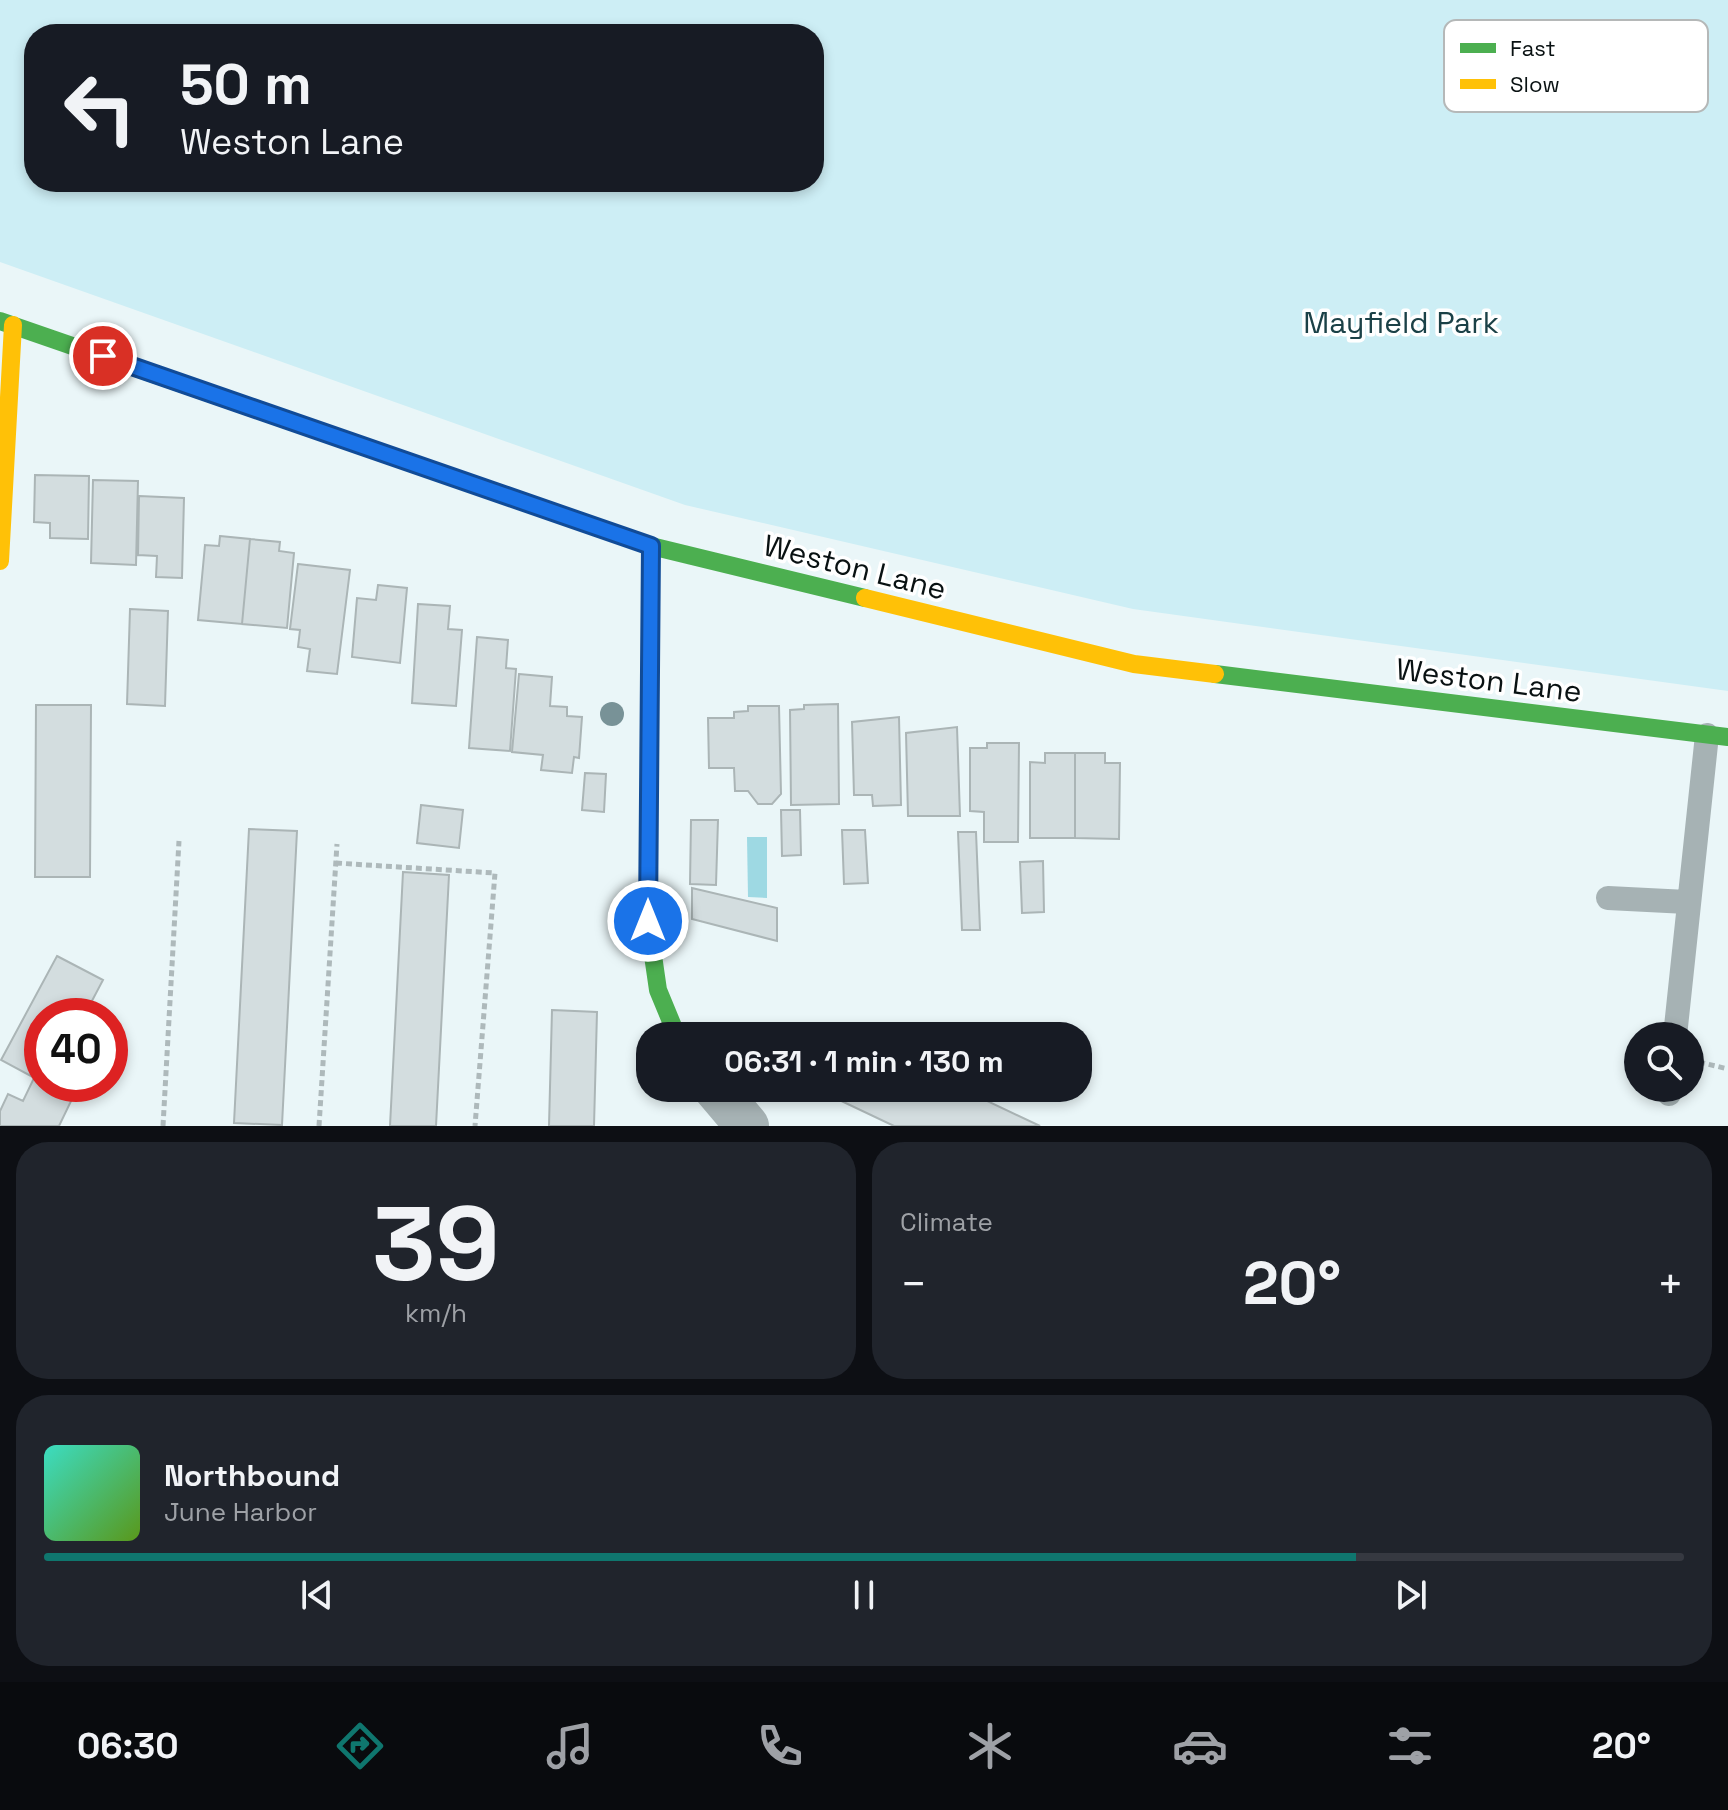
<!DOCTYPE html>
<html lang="en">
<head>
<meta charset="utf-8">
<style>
  body { margin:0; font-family:"Space Grotesk",sans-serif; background:#20242c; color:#f1f3f6; height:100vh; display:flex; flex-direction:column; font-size:30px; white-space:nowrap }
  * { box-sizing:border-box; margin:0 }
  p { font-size:26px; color:#9ea1a6 }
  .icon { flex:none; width:44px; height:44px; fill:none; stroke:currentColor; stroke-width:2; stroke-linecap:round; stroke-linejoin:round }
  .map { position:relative; height:1126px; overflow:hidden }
  .details { display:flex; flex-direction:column; gap:16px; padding:16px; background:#0d0f14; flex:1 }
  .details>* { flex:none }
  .guide { position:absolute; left:24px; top:24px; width:800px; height:168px; border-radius:32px; box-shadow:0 4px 12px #0003; background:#171b24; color:#f1f3f6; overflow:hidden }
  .fabs { position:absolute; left:1624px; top:1022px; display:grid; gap:16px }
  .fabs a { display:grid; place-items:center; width:80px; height:80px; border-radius:50%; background:#171b24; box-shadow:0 4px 12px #0003; font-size:40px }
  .speed { position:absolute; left:24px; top:998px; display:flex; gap:16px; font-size:40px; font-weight:700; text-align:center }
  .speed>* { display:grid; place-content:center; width:104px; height:104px; border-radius:50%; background:#171b24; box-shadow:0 4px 12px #0003; line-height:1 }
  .speed .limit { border:12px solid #d22; background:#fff; color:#111 }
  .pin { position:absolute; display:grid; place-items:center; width:68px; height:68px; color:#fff; margin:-34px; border:4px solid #fff; border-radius:50%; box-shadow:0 2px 8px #0007 }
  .me { position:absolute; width:88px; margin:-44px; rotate:0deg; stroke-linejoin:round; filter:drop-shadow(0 0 6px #0008) }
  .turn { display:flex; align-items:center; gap:28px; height:168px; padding:0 24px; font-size:36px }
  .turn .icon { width:104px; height:104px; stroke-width:2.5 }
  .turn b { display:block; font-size:56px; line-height:68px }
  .big { font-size:60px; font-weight:800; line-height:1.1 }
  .details .card { flex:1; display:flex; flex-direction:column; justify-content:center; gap:12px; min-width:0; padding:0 28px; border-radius:32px; background:#20242c }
  .details .dial { align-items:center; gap:0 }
  .dial b { font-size:104px; line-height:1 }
  .song { display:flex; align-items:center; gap:24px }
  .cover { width:96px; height:96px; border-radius:12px; background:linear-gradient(135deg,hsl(170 70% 55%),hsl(90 70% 35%)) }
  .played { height:8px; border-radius:4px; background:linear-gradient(90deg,#0f766e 80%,#363941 80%) }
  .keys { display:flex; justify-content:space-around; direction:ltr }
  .heat { display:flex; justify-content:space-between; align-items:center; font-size:44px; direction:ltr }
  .details .tiles { flex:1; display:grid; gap:16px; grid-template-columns:1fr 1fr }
  .card:last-child { grid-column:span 2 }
  .trip { position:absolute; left:636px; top:1022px; width:456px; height:80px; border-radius:32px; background:#171b24; box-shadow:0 4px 12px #0003; font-weight:800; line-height:80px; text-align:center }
  .dock { display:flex; height:128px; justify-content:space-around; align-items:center; background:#090b0e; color:#9ea1a6 }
  .dock .icon { width:56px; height:56px }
  .dock .current { color:#0f766e }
  .dock b { font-size:36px; color:#f1f3f6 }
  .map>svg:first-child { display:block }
  .green { fill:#cdeef5; fill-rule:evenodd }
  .water { fill:#9ed9e3 }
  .building { fill:#d3dddf; stroke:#abb5b6; stroke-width:2 }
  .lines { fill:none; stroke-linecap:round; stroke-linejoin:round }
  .path { stroke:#aeb9bb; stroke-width:5; stroke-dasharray:6 4; stroke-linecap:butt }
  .lane { stroke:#a6b2b4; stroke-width:24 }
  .street { stroke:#a6b2b4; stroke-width:44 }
  .fast { stroke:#4caf50; stroke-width:18 }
  .slow { stroke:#ffc107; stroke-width:18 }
  .tree { fill:#789297 }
  .route-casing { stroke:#114b97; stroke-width:20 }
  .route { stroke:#1a73e8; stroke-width:14 }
  .labels { text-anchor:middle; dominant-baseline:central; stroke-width:7; stroke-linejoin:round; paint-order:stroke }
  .park-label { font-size:30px; fill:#1b4147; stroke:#fff }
  .street-label { font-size:30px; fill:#091112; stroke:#fff }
  .key { fill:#fff; stroke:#b5b8b8; stroke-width:2 }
  .key-label { font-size:22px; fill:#091112 }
</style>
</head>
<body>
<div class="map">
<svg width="1728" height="1126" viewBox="0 0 1728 1126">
  <rect width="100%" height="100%" fill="#eaf6f8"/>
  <!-- green -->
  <path class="green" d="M0,0H1728V691L1133,609L685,505L0,262ZM34,34H814V182H34Z"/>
  <!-- water -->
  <path class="water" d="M747,837H767V898L748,897Z"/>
  <!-- building -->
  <path class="building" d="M35,475L89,476L88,539L50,538V523L34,522Z
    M93,480L138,481L136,565L91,563Z
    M139,496L184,498L182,578L156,577L157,556L138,555Z
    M220,536L250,539L242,624L198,620L205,545L219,546Z
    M250,539L280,542L279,551L294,553L287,628L242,624Z
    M298,564L350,570L337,674L307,671L310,649L298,647L300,630L290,629Z
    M378,585L407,588L400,663L352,657L357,598L376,600Z
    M418,604L450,606L448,629L462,630L456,706L412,703Z
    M130,609L168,611L165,706L127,704Z
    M477,637L508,640L506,668L516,669L510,751L469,748Z
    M519,674L552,677L550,706L567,707V716L582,717L579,758L574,757L572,773L541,770L543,755L512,752Z
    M838,704L839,804L791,805L790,710L804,709V705Z
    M36,705H91L90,877H35Z
    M748,706H779L781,794L772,804H758L748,791H735L734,768H709L708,718H734V712L748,711Z
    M899,717L901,805L873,806L872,795H854L852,722Z
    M957,727L960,816H908L906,733Z
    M987,743H1019L1018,842H984V812L970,811V748H987Z
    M1045,753H1075V838H1030V762L1045,763Z
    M1075,753H1105V763H1120L1119,839L1075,838Z
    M585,773L606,774L604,812L582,810Z
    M421,805L463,810L459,848L417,843Z
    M781,810H800L801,855L782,856Z
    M691,820H718L716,885L690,884Z
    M249,829L297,831L282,1125L234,1123Z
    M842,830H865L868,883L844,884Z
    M958,832H976L980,930H962Z
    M1043,861L1044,912L1022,913L1020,862Z
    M403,872L449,875L436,1126H390Z
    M692,888L777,908V941L692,919Z
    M57,956L103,980L84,1016H42V1082L1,1060Z
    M552,1010L597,1012L594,1126H549Z
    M34,1078L73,1097L59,1126H0V1111L8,1094L23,1101Z
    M814,1088H960L1040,1126H894Z"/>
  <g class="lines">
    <!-- path -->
    <path class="path" d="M336,863L495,873L475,1126
      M1699,1062L1728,1069
      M163,1126L179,841
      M319,1126L337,844"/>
    <!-- lane -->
    <path class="lane" d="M1608,898L1687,902
      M1675,1036L1707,735
      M1669,1094L1670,1088"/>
    <!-- street -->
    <path class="street" d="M715,1088L747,1126"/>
    <!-- fast -->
    <path class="fast" d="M0,321L651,546L865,598
      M651,546L648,921L658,990L677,1036
      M1215,674L1728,737"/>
    <!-- slow -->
    <path class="slow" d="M0,561L13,325
      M865,598L1134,664L1215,674"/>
  </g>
  <!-- trees -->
  <circle class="tree" cx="612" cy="714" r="12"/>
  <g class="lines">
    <!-- route casing -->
    <g class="route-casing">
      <path id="route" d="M103,356L651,546L648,921"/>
    </g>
    <!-- route -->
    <use href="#route" class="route"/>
  </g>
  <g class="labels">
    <!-- park labels -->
    <g class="park-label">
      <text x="1401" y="322">Mayfield Park</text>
    </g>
    <!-- street labels -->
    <g class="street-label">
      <text transform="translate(855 567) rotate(14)">Weston Lane</text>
      <text transform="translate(1489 680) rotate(7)">Weston Lane</text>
    </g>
  </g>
  <!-- legend -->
  <rect x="1444" y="20" width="264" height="92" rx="12" class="key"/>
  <rect x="1460" y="43" width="36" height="10" fill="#4caf50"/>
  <rect x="1460" y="79" width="36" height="10" fill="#ffc107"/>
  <g class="key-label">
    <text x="1510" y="56">Fast</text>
    <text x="1510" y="92">Slow</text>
  </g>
</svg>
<div class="fabs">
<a><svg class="icon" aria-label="search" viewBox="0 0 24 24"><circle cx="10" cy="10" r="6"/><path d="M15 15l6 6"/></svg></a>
</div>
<div class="speed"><div class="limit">40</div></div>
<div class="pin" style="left:103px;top:356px;background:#d93025"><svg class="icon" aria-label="arrive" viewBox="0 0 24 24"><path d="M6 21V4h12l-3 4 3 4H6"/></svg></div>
<svg class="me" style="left:648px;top:921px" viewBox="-20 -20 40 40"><circle r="17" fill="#1a73e8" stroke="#fff" stroke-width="3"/><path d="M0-11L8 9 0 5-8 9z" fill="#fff"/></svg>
<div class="trip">06:31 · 1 min · 130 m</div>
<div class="guide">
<div class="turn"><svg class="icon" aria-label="left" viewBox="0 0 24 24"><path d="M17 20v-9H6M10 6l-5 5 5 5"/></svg><div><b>50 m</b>Weston Lane</div></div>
</div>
</div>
<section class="details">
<div class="tiles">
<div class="card dial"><b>39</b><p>km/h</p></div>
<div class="card"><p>Climate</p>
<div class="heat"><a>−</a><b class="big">20°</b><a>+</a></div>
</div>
<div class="card">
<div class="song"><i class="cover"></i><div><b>Northbound</b><p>June Harbor</p></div></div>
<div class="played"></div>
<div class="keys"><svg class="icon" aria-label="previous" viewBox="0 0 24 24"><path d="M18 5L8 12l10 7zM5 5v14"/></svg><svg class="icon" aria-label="pause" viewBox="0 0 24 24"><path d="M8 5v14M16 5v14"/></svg><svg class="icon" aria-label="next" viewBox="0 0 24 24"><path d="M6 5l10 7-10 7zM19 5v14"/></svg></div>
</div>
</div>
</section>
<nav class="dock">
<b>06:30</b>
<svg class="icon current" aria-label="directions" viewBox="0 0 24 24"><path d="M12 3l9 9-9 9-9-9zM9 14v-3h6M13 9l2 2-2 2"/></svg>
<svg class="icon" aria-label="music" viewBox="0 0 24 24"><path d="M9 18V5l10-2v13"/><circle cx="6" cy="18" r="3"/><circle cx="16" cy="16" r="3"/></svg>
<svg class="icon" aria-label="phone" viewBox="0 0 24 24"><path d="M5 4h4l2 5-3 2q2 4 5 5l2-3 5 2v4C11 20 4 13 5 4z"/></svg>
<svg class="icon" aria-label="climate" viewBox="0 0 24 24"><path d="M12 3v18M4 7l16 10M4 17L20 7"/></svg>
<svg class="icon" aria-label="car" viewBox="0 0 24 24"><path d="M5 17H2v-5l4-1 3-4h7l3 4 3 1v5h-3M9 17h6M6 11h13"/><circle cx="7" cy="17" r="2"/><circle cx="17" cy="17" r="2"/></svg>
<svg class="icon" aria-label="filters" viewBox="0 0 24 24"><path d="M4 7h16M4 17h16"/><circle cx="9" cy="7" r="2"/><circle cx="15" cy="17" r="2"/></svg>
<b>20°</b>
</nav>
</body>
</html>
